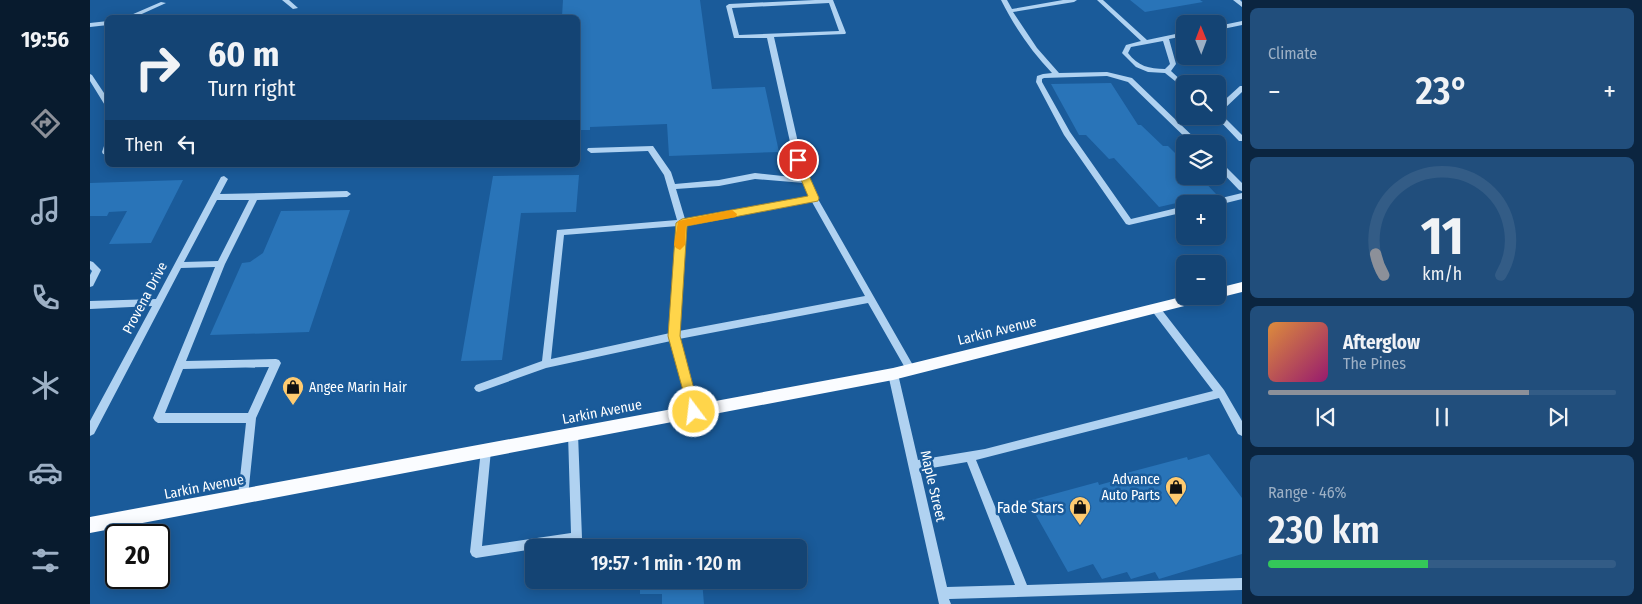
<!DOCTYPE html>
<html lang="en">
<head>
<meta charset="utf-8">
<style>
  body { margin:0; font-family:"Fira Sans Condensed",sans-serif; background:#214e7c; color:#f1f3f6; height:100vh; display:flex; flex-direction:column; font-size:19px; white-space:nowrap }
  * { box-sizing:border-box; margin:0 }
  p { font-size:16px; color:#9db0c5 }
  .icon { flex:none; width:28px; height:28px; fill:none; stroke:currentColor; stroke-width:2; stroke-linecap:round; stroke-linejoin:round }
  .map { position:relative; flex:1; overflow:hidden }
  .panel { display:flex; flex-direction:column; gap:8px; padding:8px; background:#0b2540; width:400px }
  .panel>* { flex:none }
  .guide { position:absolute; left:15px; top:15px; width:475px; height:152px; border-radius:8px; box-shadow:0 2px 12px #0003,0 0 0 1px #335c86; background:#144474; color:#f1f3f6; overflow:hidden }
  .needle { width:32px; rotate:359deg }
  .buttons { position:absolute; left:1086px; top:15px; display:grid; gap:10px }
  .buttons a { display:grid; place-items:center; width:50px; height:50px; border-radius:8px; background:#144474; box-shadow:0 2px 12px #0003,0 0 0 1px #335c86; font-size:25px }
  .speed { position:absolute; left:15px; top:524px; display:flex; gap:10px; font-size:25px; font-weight:700; text-align:center }
  .speed>* { display:grid; place-content:center; width:65px; height:65px; border-radius:50%; background:#144474; box-shadow:0 2px 12px #0003,0 0 0 1px #335c86; line-height:1 }
  .speed .limit { border:2px solid #111; border-radius:8px; background:#fff; color:#111 }
  .pin { position:absolute; display:grid; place-items:center; width:42px; height:42px; color:#fff; margin:-21px; border:2px solid #fff; border-radius:50%; box-shadow:0 1px 5px #0007 }
  .me { position:absolute; width:55px; margin:-28px; rotate:345deg; stroke-linejoin:round; filter:drop-shadow(0 0 4px #0008) }
  .turn { display:flex; align-items:center; gap:18px; height:105px; padding:0 20px; font-size:22px }
  .turn .icon { width:65px; height:65px; stroke-width:2.5 }
  .turn b { display:block; font-size:35px; line-height:42px }
  .then { display:flex; align-items:center; height:48px; padding:0 20px; background:#0003; gap:10px; font-size:19px }
  .big { font-size:38px; font-weight:600; line-height:1.1 }
  .panel .widget { flex:1; display:flex; flex-direction:column; justify-content:center; gap:8px; min-width:0; padding:0 18px; border-radius:8px; background:#214e7c }
  .panel .dial { align-items:center; gap:0 }
  .dial svg { height:130px; overflow:visible; fill:none; stroke:#335c86; stroke-width:7; stroke-linecap:round; text-anchor:middle }
  .dial text { fill:#f1f3f6; stroke:none }
  .song { display:flex; align-items:center; gap:15px }
  .cover { width:60px; height:60px; border-radius:8px; background:linear-gradient(135deg,hsl(30 70% 55%),hsl(320 70% 35%)) }
  .played { height:5px; border-radius:2px; background:linear-gradient(90deg,#8c9099 75%,#335c86 75%) }
  .keys { display:flex; justify-content:space-around; direction:ltr }
  .heat { display:flex; justify-content:space-between; align-items:center; font-size:28px; direction:ltr }
  .charge { height:8px; border-radius:4px; background:linear-gradient(90deg,#34c759 46%,#335c86 0) }
  .trip { position:absolute; left:435px; top:539px; width:282px; height:50px; border-radius:8px; background:#144474; box-shadow:0 2px 12px #0003,0 0 0 1px #335c86; font-weight:600; line-height:50px; text-align:center }
  main { display:flex; flex:1; min-height:0 }
  .tab-bar { display:flex; flex-direction:column; width:90px; justify-content:space-around; align-items:center; background:#081b2e; color:#9db0c5 }
  .tab-bar .icon { width:35px; height:35px }
  .tab-bar .active { color:#8c9099 }
  .tab-bar b { font-size:22px; color:#f1f3f6 }
  .map>svg:first-child { display:block }
  .building { fill:#2974b8 }
  .lines { fill:none; stroke-linecap:round; stroke-linejoin:round }
  .minor { fill:#b0d2f1; fill-rule:evenodd }
  .major { fill:#fafcff; fill-rule:evenodd }
  .route { fill:#ffd54a; stroke:#a68a30 }
  .slow { fill:#f59e0b }
  .labels { text-anchor:middle; dominant-baseline:central; stroke-width:5; stroke-linejoin:round; paint-order:stroke }
  .street-label { font-size:14px; fill:#fff; stroke:#1a5b9a }
  .poi-label { font-size:14px; fill:#fff; stroke:#1a5b9a; text-anchor:start }
  .near-poi-label { font-size:16px; fill:#fff; stroke:#1a5b9a; text-anchor:end }
</style>
</head>
<body>
<main>
<nav class="tab-bar">
<b>19:56</b>
<svg class="icon active" aria-label="directions" viewBox="0 0 24 24"><path d="M12 3l9 9-9 9-9-9zM9 14v-3h6M13 9l2 2-2 2"/></svg>
<svg class="icon" aria-label="music" viewBox="0 0 24 24"><path d="M9 18V5l10-2v13"/><circle cx="6" cy="18" r="3"/><circle cx="16" cy="16" r="3"/></svg>
<svg class="icon" aria-label="phone" viewBox="0 0 24 24"><path d="M5 4h4l2 5-3 2q2 4 5 5l2-3 5 2v4C11 20 4 13 5 4z"/></svg>
<svg class="icon" aria-label="climate" viewBox="0 0 24 24"><path d="M12 3v18M4 7l16 10M4 17L20 7"/></svg>
<svg class="icon" aria-label="car" viewBox="0 0 24 24"><path d="M5 17H2v-5l4-1 3-4h7l3 4 3 1v5h-3M9 17h6M6 11h13"/><circle cx="7" cy="17" r="2"/><circle cx="17" cy="17" r="2"/></svg>
<svg class="icon" aria-label="filters" viewBox="0 0 24 24"><path d="M4 7h16M4 17h16"/><circle cx="9" cy="7" r="2"/><circle cx="15" cy="17" r="2"/></svg>
</nav>
<div class="map">
<svg width="1152" height="604" viewBox="0 0 1152 604">
  <rect width="100%" height="100%" fill="#1a5b9a"/>
  <!-- building -->
  <path class="building" d="M473,0H610L622,89L675,87L689,152L579,156L577,124L500,127V130H488V18H484V15L472,16Z
    M1040,0H1110L1113,2L1055,12Z
    M1021,83L1048,125H1051L1073,146H1078L1095,163V176H1109L1126,194L1069,207L1024,158L1019,159L996,135H989L961,84Z
    M489,175L486,212L431,213L412,360L371,361L403,176Z
    M93,180L61,243L19,244L37,211L19,212L17,216H0V183Z
    M260,210L219,332L120,335L152,263L160,262L173,253L191,211Z
    M1119,454L1152,498V554L1069,579L1065,572L1041,579L1037,572L1012,579L1003,564L978,572L938,501L1008,482L1009,485L1027,480L1025,476L1097,457L1098,460Z
    M550,580H612L614,604H572V594H550Z"/>
  <g class="lines">
    <!-- minor -->
    <path class="minor" d="M192,0H199L208,8L203,9Z
      M725,0H743L756,33L755,34L684,37L712,160L728,199L824,367L826,370L824,373L821,374L818,373L778,303L589,339L609,412L607,415L604,417L601,415L599,412L581,341L456,368L389,392L386,391L384,388L386,385L452,361L467,230L587,220L574,175L558,151L501,153L497,150L498,148L563,146L581,172L585,184L629,180L665,173L711,178L704,160L677,38H644L636,6L639,4ZM739,3L749,31L649,35L642,8ZM665,179L714,183L719,197L595,219L586,189L629,186ZM722,202L775,296L589,331L596,225ZM588,226L580,333L461,359L474,235Z
      M911,0H917L922,9L973,0H987L984,2L923,12L947,48L969,73L1017,72L1042,78L1111,144H1102L1038,82L1017,76L954,78L952,79V82L980,132L1041,219L1095,206V212L1039,225L1036,224L974,135L946,82L947,76L953,74L962,73C941,51 924,26 911,0Z
      M1007,0H1013L1057,40L1095,32V36L1079,39L1086,64L1081,71L1095,84V89L1075,73L1058,72L1046,67L1032,53L1036,45L1051,41ZM1073,41L1080,64L1075,69C1059,69 1048,66 1038,53L1041,47Z
      M1143,0H1150L1152,2V7Z
      M71,2L76,3L43,18H34Z
      M18,21V25L0,27V23Z
      M1152,21V25L1128,30V26Z
      M0,74L2,75L18,99V107H16L0,81Z
      M1150,86H1152V92L1134,109L1128,111V106Z
      M1128,113H1130L1152,135V141H1149L1126,117L1128,116Z
      M15,143H18V155L13,154L12,152Z
      M1128,161L1131,162L1152,183V191L1149,190L1128,168Z
      M134,176L138,179L130,194L257,191L261,194L257,197L167,200L135,264L96,361L186,359L189,360L191,363L166,418L158,496L157,500L153,501L149,500L148,496L156,423H68L65,421L63,418L125,267L91,268L4,434L0,436V421L62,306L0,309V301L66,299L131,177ZM127,200H159L128,261L94,262ZM179,367L158,413H75L93,369Z
      M1152,193V199L1128,205L1115,204L1119,201Z
      M0,261L3,262L11,270L3,286L0,287V275L2,271L0,269Z
      M1065,304L1068,305L1134,390L1152,421V436L1148,434L1129,398L886,460L937,585L1152,578V590L859,599L861,604H849L798,374L800,371L803,370L806,371L808,374L828,460L895,449L1123,391L1062,311L1061,308L1062,305ZM877,462L925,585L857,587L830,470Z
      M483,429L487,431L488,434L492,538L491,542L458,548H444V549L386,558L382,556L380,552L391,450L392,447L396,445L400,447L401,450L392,546L481,533L478,434L479,431Z"/>
    <!-- major -->
    <path class="major" d="M1152,282V292L1128,298L1124,297L1128,296V288Z
      M1095,296H1120L1118,300L1114,301L803,380L0,533V517L803,368Z"/>
  </g>
  <!-- route -->
  <path class="route" d="M708,156L712,160L729,198L728,201L597,226L590,336L610,412L609,416L604,417L600,416L578,336L586,223L592,219L718,196L703,160Z"/>
  <!-- slow -->
  <path class="slow" d="M642,210L647,214L646,217L596,226L595,245L590,250L586,248L584,245L588,221Z"/>
  <!-- icons -->
  <defs>
    <g id="shop-pin" transform="scale(1.125)"><path d="M0 17L-7.5 6A9.5 9.5 0 1 1 7.5 6Z" fill="#ffcb70" stroke="#1a5b9a"/><path d="M-5-2.5h2.3a2.7 3.5 0 0 1 5.4 0H5L5.5 6h-11ZM-1.5-2.5h3a1.5 2.3 0 0 0-3 0Z" fill="#111"/></g>
  </defs>
  <g fill-rule="evenodd">
    <use href="#shop-pin" x="203" y="387"/>
    <use href="#shop-pin" x="1086" y="487"/>
    <use href="#shop-pin" x="990" y="507"/>
  </g>
  <g class="labels">
    <!-- street labels -->
    <g class="street-label">
      <text transform="translate(55 298) rotate(-62)">Provena Drive</text>
      <text transform="translate(907 331) rotate(-14)">Larkin Avenue</text>
      <text transform="translate(512 412) rotate(-11)">Larkin Avenue</text>
      <text transform="translate(843 486) rotate(77)">Maple Street</text>
      <text transform="translate(114 487) rotate(-11)">Larkin Avenue</text>
    </g>
    <!-- poi labels -->
    <g class="poi-label">
      <text x="219" y="387">Angee Marin Hair</text>
      <text x="1070" y="479" text-anchor="end">Advance<tspan x="1070" dy="16">Auto Parts</tspan></text>
    </g>
    <!-- near-poi labels -->
    <g class="near-poi-label">
      <text x="974" y="507">Fade Stars</text>
    </g>
  </g>
</svg>
<div class="buttons">
<a><svg class="needle" viewBox="-14 -14 28 28"><path d="M0-13l5 13h-10z" fill="#e53935"/><path d="M0 13l5-13h-10z" fill="#9db0c5"/></svg></a>
<a><svg class="icon" aria-label="search" viewBox="0 0 24 24"><circle cx="10" cy="10" r="6"/><path d="M15 15l6 6"/></svg></a>
<a><svg class="icon" aria-label="layers" viewBox="0 0 24 24"><path d="M12 4l9 5-9 5-9-5zM3 14l9 5 9-5"/></svg></a>
<a>+</a>
<a>−</a>
</div>
<div class="speed"><div class="limit">20</div></div>
<div class="pin" style="left:708px;top:160px;background:#d93025"><svg class="icon" aria-label="arrive" viewBox="0 0 24 24"><path d="M6 21V4h12l-3 4 3 4H6"/></svg></div>
<svg class="me" style="left:604px;top:412px" viewBox="-20 -20 40 40"><circle r="17" fill="#ffd54a" stroke="#fff" stroke-width="3"/><path d="M0-11L8 9 0 5-8 9z" fill="#fff"/></svg>
<div class="trip">19:57 · 1 min · 120 m</div>
<div class="guide">
<div class="turn"><svg class="icon" aria-label="right" viewBox="0 0 24 24"><path d="M7 20v-9h11M14 6l5 5-5 5"/></svg><div><b>60 m</b>Turn right</div></div>
<div class="then">Then<svg class="icon" aria-label="left" viewBox="0 0 24 24"><path d="M17 20v-9H6M10 6l-5 5 5 5"/></svg></div>
</div>
</div>
<section class="panel">
<div class="widget"><p>Climate</p>
<div class="heat"><a>−</a><b class="big">23°</b><a>+</a></div>
</div>
<div class="widget dial"><svg viewBox="0 0 100 80">
<path d="M14 69A42 42 0 1 1 86 69"/>
<path d="M14 69A42 42 0 0 1 9 56" stroke="#8c9099"/>
<text x="50" y="56" font-size="32" font-weight="700">11</text>
<text x="50" y="72" font-size="11">km/h</text>
</svg></div>
<div class="widget">
<div class="song"><i class="cover"></i><div><b>Afterglow</b><p>The Pines</p></div></div>
<div class="played"></div>
<div class="keys"><svg class="icon" aria-label="previous" viewBox="0 0 24 24"><path d="M18 5L8 12l10 7zM5 5v14"/></svg><svg class="icon" aria-label="pause" viewBox="0 0 24 24"><path d="M8 5v14M16 5v14"/></svg><svg class="icon" aria-label="next" viewBox="0 0 24 24"><path d="M6 5l10 7-10 7zM19 5v14"/></svg></div>
</div>
<div class="widget"><p>Range · 46%</p><b class="big">230 km</b><div class="charge"></div></div>
</section>
</main>
</body>
</html>
